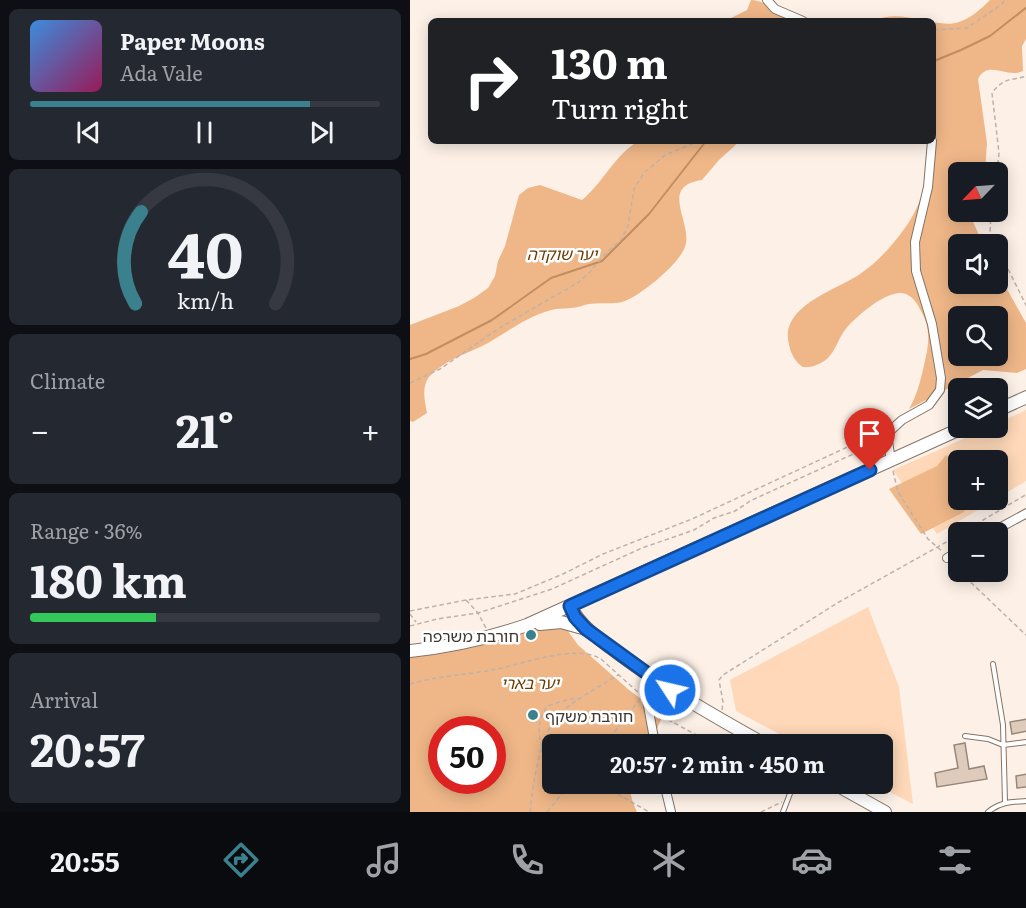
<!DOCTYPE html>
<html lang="en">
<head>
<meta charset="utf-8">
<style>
  body { margin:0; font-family:Literata,"Noto Sans Hebrew",serif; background:#242831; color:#f1f3f6; height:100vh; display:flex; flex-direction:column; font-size:22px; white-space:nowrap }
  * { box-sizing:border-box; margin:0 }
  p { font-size:20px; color:#9ea1a6 }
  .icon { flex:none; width:33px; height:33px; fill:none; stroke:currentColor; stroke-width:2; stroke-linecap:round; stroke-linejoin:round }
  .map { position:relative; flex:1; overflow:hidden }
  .drawer { display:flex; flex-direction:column; gap:9px; padding:9px; background:#0d0f14; width:410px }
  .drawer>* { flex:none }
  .banner { position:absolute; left:18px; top:18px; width:508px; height:126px; border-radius:9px; box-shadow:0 3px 15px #0003; background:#202124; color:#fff; overflow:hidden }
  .needle { width:39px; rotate:245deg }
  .controls { position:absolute; left:538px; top:162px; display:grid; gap:12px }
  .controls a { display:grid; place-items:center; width:60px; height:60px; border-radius:9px; background:#171b24; box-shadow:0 3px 15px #0003; font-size:30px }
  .speed { position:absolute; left:18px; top:716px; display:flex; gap:12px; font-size:30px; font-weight:700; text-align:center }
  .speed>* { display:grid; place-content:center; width:78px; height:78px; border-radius:50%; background:#171b24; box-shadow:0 3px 15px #0003; line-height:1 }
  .speed .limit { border:9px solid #d22; background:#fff; color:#111 }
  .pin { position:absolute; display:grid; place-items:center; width:51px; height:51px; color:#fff; margin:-62px -26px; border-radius:50% 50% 50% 0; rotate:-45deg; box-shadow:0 0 6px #0007 }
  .pin .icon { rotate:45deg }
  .me { position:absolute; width:66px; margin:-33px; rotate:305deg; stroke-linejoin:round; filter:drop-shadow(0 0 4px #0008) }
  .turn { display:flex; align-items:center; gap:21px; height:126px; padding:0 24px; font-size:27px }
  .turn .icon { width:78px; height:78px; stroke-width:2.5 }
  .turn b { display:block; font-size:42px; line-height:51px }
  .big { font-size:45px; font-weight:700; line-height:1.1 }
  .drawer .tile { flex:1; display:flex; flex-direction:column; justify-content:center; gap:9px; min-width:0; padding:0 21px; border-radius:9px; background:#242831 }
  .drawer .dial { align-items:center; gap:0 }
  .dial svg { height:156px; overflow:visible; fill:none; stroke:#363941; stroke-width:7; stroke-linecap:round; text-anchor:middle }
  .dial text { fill:#f1f3f6; stroke:none }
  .song { display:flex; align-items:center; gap:18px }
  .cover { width:72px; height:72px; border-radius:9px; background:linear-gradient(135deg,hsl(210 70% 55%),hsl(330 70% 35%)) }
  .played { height:6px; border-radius:3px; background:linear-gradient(90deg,#3b808d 80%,#363941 80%) }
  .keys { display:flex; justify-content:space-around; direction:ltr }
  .heat { display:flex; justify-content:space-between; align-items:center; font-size:33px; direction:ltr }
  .charge { height:9px; border-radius:4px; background:linear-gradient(90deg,#34c759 36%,#363941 0) }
  .trip { position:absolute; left:132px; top:734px; width:351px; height:60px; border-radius:9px; background:#171b24; box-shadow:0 3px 15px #0003; font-weight:700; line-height:60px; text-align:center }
  .menu { display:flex; height:96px; justify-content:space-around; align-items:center; background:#090b0e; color:#9ea1a6 }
  .menu .icon { width:42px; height:42px }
  .menu .selected { color:#3b808d }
  .menu b { font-size:27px; color:#f1f3f6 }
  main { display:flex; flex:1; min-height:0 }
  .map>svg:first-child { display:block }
  .green { fill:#fed8b8 }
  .forest { fill:#efb788; fill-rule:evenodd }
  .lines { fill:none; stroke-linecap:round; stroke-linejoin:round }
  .stream { stroke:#c28d5f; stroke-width:2 }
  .building { fill:#decbbb; stroke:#988779; stroke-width:1.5 }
  .service-casing { stroke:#837365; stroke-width:6 }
  .minor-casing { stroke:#837365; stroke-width:10 }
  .secondary-casing { stroke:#837365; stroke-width:14 }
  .primary-casing { stroke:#837365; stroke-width:14 }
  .path { stroke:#bdb2aa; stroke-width:1.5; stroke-dasharray:4.5 3; stroke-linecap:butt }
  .service { stroke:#fff; stroke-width:4 }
  .minor { stroke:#fff; stroke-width:8 }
  .secondary { stroke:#fff; stroke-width:12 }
  .primary { stroke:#fff; stroke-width:12 }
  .route-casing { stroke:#114b97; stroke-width:15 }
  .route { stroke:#1a73e8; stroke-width:10 }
  .poi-dot { fill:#3b808d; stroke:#fff; stroke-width:2 }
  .labels { text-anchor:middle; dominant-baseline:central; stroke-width:5; stroke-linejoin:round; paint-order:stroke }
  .park-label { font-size:16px; font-style:italic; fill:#6d3b00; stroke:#fff }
  .poi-label { font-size:16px; fill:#3f3731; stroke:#fff; text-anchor:end }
</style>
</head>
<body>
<main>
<section class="drawer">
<div class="tile">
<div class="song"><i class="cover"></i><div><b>Paper Moons</b><p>Ada Vale</p></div></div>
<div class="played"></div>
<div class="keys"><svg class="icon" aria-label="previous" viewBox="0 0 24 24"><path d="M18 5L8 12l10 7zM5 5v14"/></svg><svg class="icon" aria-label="pause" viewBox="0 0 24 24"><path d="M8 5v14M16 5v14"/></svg><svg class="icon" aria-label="next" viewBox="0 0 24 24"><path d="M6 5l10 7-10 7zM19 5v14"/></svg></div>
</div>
<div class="tile dial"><svg viewBox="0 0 100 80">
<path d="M14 69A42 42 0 1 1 86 69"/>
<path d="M14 69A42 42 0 0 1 17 22" stroke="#3b808d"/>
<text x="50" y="56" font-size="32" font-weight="700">40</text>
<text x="50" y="72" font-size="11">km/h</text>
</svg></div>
<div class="tile"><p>Climate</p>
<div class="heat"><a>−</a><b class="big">21°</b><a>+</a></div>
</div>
<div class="tile"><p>Range · 36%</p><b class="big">180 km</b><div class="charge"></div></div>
<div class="tile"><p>Arrival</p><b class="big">20:57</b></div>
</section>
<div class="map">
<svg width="617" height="812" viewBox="0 0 617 812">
  <rect width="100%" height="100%" fill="#fdf1e7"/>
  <!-- green -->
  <path class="green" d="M616,410V481L588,498V460H549V500H585L527,534L483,470L578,428H588V423Z
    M458,607L489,687L503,804L462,783H472V744H388L326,711L320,680Z"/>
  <!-- forest -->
  <path class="forest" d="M341,0C356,0 366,14 378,21H315L337,10Z
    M580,0H616V39L612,46L613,71C597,79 578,59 568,79L577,143L575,172H549V212H562L560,215L573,244H549V284H588V273L616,323V369L607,373L573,370L499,409C509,392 513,370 517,351C519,340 519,326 513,315C509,307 505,298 496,294C479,287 444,318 435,330C428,339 426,350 418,358C411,364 402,368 393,367C385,362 381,354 379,345C369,306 425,291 450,274C465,264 478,250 489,236C536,180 524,90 524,21H464C491,7 527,30 549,22C561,18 571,9 580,0ZM549,316H588V356H549Z
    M229,141H330L309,160L292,180C250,186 280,219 276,243C274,261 231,295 215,301C204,305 191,302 179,304C173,305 167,308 161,308C153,309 146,308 138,311C116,317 98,332 78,343C59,353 34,360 19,377C11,388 15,401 17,413L3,422L0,421V325L49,306L64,298L78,288L85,276L88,261L95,246L109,195L118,188L130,185L172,200C193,183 205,154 229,141Z
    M536,455L549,471V500H562L563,503L552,513L511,534L479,489L527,466Z
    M142,609L168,645L219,690L253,715L240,744H142V783H222C218,792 223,803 227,812H0V648L80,631ZM32,729H82V780H32Z"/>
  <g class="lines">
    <!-- stream -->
    <path class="stream" d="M524,61L551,50L580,36L617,7
      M0,359L16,354L82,320L141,278L192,261L239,214L296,141"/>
  </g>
  <!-- building -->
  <path class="building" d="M617,719V731L602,734L600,722Z
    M555,743L559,769L574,766L577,779L527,787L525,773L548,768L544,745Z
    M617,774V787L607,788L606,776Z"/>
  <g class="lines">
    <!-- service casing -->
    <g class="service-casing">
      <path id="service" d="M583,664L593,725L595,802
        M555,736L578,739L593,745L617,742
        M373,812L384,783
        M578,812C590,802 601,802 617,801"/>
    </g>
    <!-- minor casing -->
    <g class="minor-casing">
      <path id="minor" d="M357,0L365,9L393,21
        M481,461L478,441L480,431L492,420L519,405L530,390L531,378L522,324L506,271L505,242L518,187L522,141
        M582,532L617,513
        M537,558L549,551
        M243,680L237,700L245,744
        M254,783L261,812"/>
    </g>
    <!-- secondary casing -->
    <g class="secondary-casing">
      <path id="secondary" d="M160,606C171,627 190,640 209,654C255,688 304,716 354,744
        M423,783L475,812"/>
    </g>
    <!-- primary casing -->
    <g class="primary-casing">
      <path id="primary" d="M588,410L617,397
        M130,624L151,622L176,629
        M0,651C40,647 79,638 117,625L552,428"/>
    </g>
    <!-- path -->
    <path class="path" d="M524,30L557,28L592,4L595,0
      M587,172L589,153L582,93C594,77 600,81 617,76
      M581,212L580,234L586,244
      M588,249L617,307
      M0,383L30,369L91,327L169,282L180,272L193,256L211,240L218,226L224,189L234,173L255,155L289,141
      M483,471L488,492L518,539L533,552
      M553,532L617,494
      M543,565L549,571
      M550,572L617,636
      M56,600L68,613L76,628
      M0,611L56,600L105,594L153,574L193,554L282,519L472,431
      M0,614L6,622
      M0,626L27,619L68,613L142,589L232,548L284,530L304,518L325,511L342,500L450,451L463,442L472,432
      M0,684C27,676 55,675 82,670C111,665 165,643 191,659L230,694
      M247,709L257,719L303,744
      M312,710L313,702L309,680L313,675L429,602L549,535
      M195,744L230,699
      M142,757L132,751C129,730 126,725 137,706L159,699L172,698
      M188,783L239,812
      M120,812C123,785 129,739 146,718C158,703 191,686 208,675
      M137,812L161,783
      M351,812L372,802"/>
    <!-- service -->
    <use href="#service" class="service"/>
    <!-- minor -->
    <use href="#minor" class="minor"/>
    <!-- secondary -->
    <use href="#secondary" class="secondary"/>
    <!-- primary -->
    <use href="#primary" class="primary"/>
  </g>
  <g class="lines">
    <!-- route casing -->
    <g class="route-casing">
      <path id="route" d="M260,690L176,629L165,617L160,606L460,470"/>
    </g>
    <!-- route -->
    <use href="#route" class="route"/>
  </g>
  <!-- markers -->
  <g class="poi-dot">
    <circle cx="121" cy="635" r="6"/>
    <circle cx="123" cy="715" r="6"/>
  </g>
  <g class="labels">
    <!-- park labels -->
    <g class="park-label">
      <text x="152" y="253">יער שוקדה</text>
      <text x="120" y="682">יער בארי</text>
    </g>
    <!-- poi labels -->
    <g class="poi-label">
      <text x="109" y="635">חורבת משרפה</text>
      <text x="135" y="715" text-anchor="start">חורבת משקף</text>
    </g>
  </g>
</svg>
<div class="controls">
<a><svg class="needle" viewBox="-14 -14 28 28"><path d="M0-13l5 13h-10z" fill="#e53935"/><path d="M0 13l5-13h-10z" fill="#9ea1a6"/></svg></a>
<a><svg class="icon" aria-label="sound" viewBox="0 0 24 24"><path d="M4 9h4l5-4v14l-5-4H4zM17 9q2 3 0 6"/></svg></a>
<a><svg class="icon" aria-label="search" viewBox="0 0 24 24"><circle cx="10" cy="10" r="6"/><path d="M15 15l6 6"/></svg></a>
<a><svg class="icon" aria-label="layers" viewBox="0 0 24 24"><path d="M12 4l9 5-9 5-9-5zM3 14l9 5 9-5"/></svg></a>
<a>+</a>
<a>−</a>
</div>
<div class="speed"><div class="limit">50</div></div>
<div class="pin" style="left:460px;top:470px;background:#d93025"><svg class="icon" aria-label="arrive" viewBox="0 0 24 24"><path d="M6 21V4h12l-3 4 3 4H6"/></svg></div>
<svg class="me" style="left:260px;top:690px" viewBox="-20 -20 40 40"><circle r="17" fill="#1a73e8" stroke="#fff" stroke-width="3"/><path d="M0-11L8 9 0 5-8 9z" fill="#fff"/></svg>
<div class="trip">20:57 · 2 min · 450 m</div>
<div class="banner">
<div class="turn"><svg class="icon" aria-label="right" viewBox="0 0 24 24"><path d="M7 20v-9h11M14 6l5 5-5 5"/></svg><div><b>130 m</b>Turn right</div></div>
</div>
</div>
</main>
<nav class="menu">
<b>20:55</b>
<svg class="icon selected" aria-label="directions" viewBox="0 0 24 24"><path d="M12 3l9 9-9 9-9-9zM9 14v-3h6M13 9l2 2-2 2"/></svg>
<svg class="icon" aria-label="music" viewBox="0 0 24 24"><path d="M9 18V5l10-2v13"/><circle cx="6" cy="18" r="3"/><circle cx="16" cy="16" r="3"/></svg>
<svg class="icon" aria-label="phone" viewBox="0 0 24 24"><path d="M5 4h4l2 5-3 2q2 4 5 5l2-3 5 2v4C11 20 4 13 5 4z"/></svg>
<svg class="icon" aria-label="climate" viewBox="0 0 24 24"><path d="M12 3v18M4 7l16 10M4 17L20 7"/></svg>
<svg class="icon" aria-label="car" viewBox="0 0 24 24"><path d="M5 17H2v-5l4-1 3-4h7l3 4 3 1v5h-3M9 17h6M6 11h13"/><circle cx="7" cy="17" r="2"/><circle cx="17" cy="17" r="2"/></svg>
<svg class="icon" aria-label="filters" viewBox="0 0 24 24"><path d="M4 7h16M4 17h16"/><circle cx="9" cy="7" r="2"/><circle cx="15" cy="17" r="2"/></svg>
</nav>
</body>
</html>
